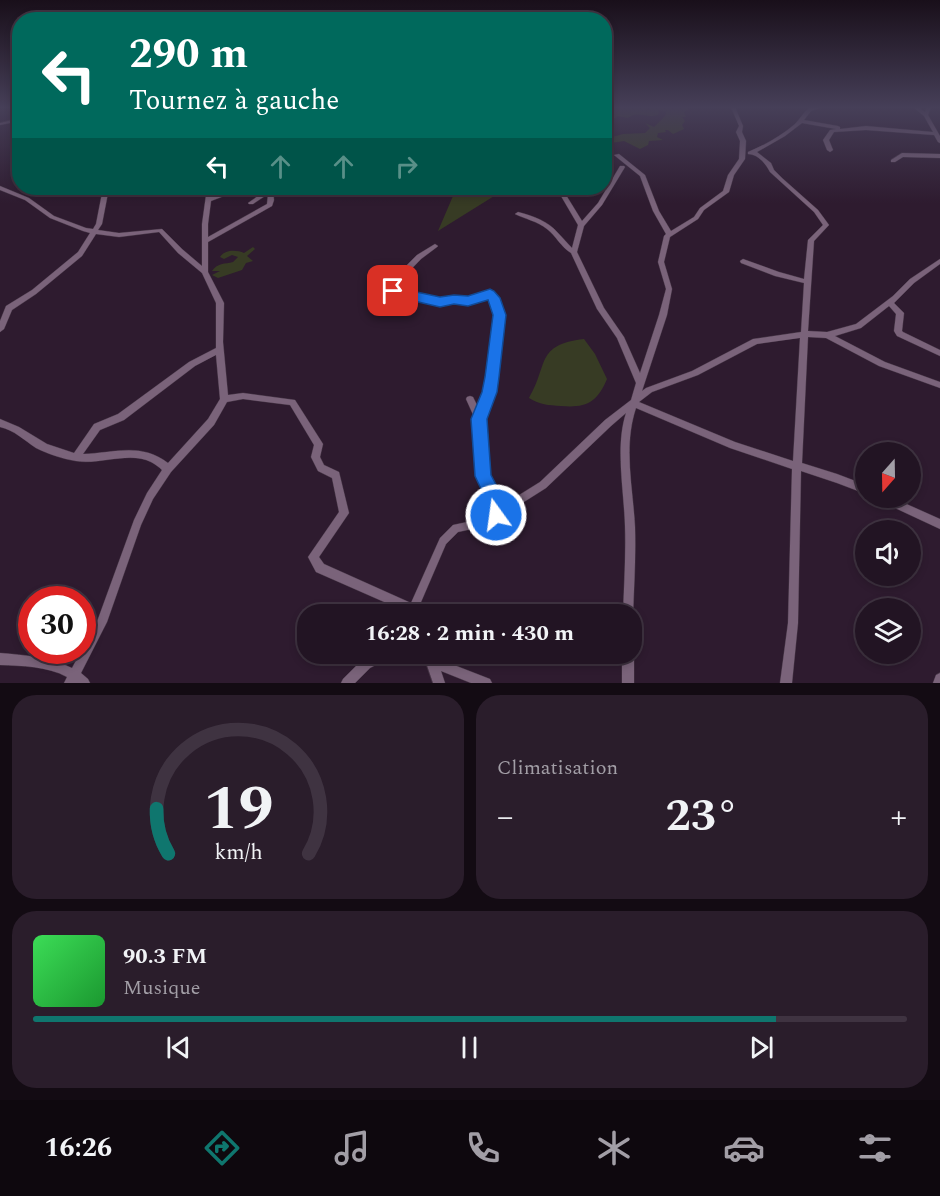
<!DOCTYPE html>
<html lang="fr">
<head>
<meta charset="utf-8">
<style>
  body { margin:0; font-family:Spectral,serif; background:#2a1d2b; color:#f1f3f6; height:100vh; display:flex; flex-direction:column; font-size:22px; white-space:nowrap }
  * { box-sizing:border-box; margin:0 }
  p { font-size:20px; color:#a29ea6 }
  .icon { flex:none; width:33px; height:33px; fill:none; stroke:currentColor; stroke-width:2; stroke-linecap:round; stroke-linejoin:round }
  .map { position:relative; height:683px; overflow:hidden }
  .details { display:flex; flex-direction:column; gap:12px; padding:12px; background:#130b13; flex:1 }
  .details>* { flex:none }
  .top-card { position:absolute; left:12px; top:12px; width:600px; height:183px; border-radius:24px; box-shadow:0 3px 9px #0003,0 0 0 2px #3f3341; background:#00695c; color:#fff; overflow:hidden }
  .needle { width:39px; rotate:200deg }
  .fabs { position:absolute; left:855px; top:442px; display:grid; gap:12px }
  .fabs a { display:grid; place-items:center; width:66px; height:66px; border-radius:50%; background:#221423; box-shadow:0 3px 9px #0003,0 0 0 2px #3f3341; font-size:30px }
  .speed { position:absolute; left:18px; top:586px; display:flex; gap:12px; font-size:30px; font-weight:700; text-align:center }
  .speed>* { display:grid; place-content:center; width:78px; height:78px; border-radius:50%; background:#221423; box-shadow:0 3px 9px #0003,0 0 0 2px #3f3341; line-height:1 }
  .speed .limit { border:9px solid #d22; background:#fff; color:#111 }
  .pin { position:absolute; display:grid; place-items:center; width:51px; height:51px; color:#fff; margin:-26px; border-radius:12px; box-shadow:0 3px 9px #0006 }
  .me { position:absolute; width:66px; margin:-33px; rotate:346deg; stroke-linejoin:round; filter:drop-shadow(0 0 4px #0008) }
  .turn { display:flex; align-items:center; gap:21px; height:126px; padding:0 18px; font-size:27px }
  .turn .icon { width:78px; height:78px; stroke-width:2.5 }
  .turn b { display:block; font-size:42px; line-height:51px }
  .lanes { display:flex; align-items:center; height:57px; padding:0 18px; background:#0003; justify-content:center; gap:30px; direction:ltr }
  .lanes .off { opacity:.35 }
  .big { font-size:45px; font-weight:700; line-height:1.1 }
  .details .widget { flex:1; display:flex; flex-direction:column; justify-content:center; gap:9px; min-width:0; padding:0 21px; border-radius:24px; background:#2a1d2b }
  .details .dial { align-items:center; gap:0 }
  .dial svg { height:156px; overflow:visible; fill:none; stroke:#3f3341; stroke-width:7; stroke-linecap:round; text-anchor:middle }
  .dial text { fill:#f1f3f6; stroke:none }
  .song { display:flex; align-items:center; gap:18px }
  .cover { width:72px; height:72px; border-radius:9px; background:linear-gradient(135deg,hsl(130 70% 55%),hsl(130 70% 35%)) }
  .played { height:6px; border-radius:3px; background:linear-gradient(90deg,#0f766e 85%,#3f3341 85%) }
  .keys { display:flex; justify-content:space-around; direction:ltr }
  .heat { display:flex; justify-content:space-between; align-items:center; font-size:33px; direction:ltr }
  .details .tiles { flex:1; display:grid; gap:12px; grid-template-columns:1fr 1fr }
  .widget:last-child { grid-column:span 2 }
  .trip { position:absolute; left:297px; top:604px; width:345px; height:60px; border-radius:24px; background:#221423; box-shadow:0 3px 9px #0003,0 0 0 2px #3f3341; font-weight:700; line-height:60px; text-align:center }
  .dock { display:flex; height:96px; justify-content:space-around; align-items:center; background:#0e080e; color:#a29ea6 }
  .dock .icon { width:42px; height:42px }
  .dock .on { color:#0f766e }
  .dock b { font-size:27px; color:#f1f3f6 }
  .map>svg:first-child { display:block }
  .green { fill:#373b24 }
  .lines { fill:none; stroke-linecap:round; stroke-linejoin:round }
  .minor-casing { stroke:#463646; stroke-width:1 }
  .minor { fill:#7a637a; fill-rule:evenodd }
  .route { fill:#1a73e8; stroke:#114b97; stroke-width:1.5 }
</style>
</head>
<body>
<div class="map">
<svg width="940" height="683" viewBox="0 0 940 683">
  <rect width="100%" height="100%" fill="#2e1b2f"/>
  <!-- green -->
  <path class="green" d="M608,107H644L648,110L653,107H691L684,112L686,117H682L685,121L682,125L684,129L673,134L668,130H665L666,132L658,133L657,137L663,140L649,141L648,145L640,149L624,141L605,144V139L623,134L645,133L650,128L645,123L654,127L665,116L666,112L659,110L658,115C647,119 638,110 628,118L618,116L605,125V108Z
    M473,188H507L438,231L453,196Z
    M253,247L255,249L247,256L253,261L246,263L242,270L218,278L212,275L220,271H212C217,263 225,264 233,262L238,257L232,255L224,259L220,257C225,249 237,250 244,253Z
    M584,339L595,354L607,379C597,403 586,408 561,406C548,405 540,405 529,398C549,364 535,345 584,339Z"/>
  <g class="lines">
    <!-- minor casing -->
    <g class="minor-casing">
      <path id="minor" d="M731,107H735L743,126L742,132L746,141L745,159L734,175L729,192L704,210L698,219L670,237L664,262L672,289L667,315L642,391L646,388L692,371L753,339L801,332L804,283L775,276L741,263L740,261L743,259L779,272L804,279L808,240L823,225L814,212L770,172C766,164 758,154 748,154V152C765,145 781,136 795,124C799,120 804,112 808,109C811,106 818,107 822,107L811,111L804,120L838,126L840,127V129L866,126L933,132L924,116L913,107H918L925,112L927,107H931L928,115L940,136V143L938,142L934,135L866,130L834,132L829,140L833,150L830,152L827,150L823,140L830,130L836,129L802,123L785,136L757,152L771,163L774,170L782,178L818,210L829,225L814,241L808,331L827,332L856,324L893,296L910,279L940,259V264L914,283L894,303L904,313L902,331L903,332L940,350V356L897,336L894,331L896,314L889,306L861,328L835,336L885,362L940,382V388L879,366L826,338L808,337L802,463L837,474L866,485V494L837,483L801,471L798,623L792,683H780L788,623L792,469L730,448L636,408C623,447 633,488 635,527C636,556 634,586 633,615L632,619V615H623C624,585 626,555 625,526C624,490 615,447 626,413L611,426L546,488L486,526L458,532L446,544L418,609L420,615H406L407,612L316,572L308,557L339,512L332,478L318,471L311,457L314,445L290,405L243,399L227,402L214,425L171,472L153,499L141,525L107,622L81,673L88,679L90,683H64L67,677C47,666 22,666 0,665V653C25,655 49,657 72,668L81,651H82V648L98,619L134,520L147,493L162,470C159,467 155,464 151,462C130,451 99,465 76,461C63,459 48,454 36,448C24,440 14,430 0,427V419L19,427L47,444L74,453L94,424L118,414L189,362L216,348V303L202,273L178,253L159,232L119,237L96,234L82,256L36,294L12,310L4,329L0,332V321L6,306L32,290L78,252L90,233L83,231L50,218L25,200L0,190V186L29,198L54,216L86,228L93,229L96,224L103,188H109L102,224L98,230L119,233L162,229L182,249L202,266V224L207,188H213L212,197L238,188H245L211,201L208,224V237L267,204L268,194L253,204H249L248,203L268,189L278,188L277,189L273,191L274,200L272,206L208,242V272L224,303L223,342L228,395L243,393L295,400L323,444L320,457L324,465L339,472L349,513L319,557L324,564L411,603L440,538L453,525L481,519L492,512L493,505L478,476L475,419L466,399L467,397L470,396L473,397L479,409L486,392L495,315L488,297L468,304L454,302L440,305L391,293L389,284L390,282L417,255L435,244L438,246L437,247L421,259L396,285V289L440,299L454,296L468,298L490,291L493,294L503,315L494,392L483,419L487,475L503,505L540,482L605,420L631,400L636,383L617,338L597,309L571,253C561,247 556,236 547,229C537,221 525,219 515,214L518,212C533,216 548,221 558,233C563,238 567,243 572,248L578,225L561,196L562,195H566L582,221L598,203L620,166H624L625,167L602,205L584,226L577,252L604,308L624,337L640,373L659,315L666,289L658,262L664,236L666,234L653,211L640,176L614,155L619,154L645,175L659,211L671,231L694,217L700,208L723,191L728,175L739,159L740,141L736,132L739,126ZM800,338L793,461L735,442L639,402L652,392L698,375L757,344ZM216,355L220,399L208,419L168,463C140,442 115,453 83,454L100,430L124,420L195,366Z
        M20,118V121L0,125V123Z
        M902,153L940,154V158L903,157L895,162H891V160Z
        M878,498H893L940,519V529L880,501Z
        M632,650L634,654V683H622V654H632Z
        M374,654H391L389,658L370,668L355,683H341L343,679L362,660Z
        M423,654H435L436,658L490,679L492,683H471L441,671L445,683H433Z
        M940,673V683H933L936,675Z"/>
    </g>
    <!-- minor -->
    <use href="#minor" class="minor"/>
  </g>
  <!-- sky -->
  <linearGradient id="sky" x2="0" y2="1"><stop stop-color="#190f1a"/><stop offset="0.53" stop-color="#463f58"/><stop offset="1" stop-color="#463f58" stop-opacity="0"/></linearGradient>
  <rect width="940" height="203" fill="url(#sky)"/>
  <!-- route -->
  <path class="route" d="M393,287L440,297L454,295L468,296L490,289L494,291L500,298L506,315L499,377L497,392L487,419L491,475L507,505L502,521L496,524L490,521L487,515L489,506L475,476L471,419L482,392L485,377L493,315L488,300L468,306L454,304L440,307L388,295L386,291Z"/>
</svg>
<div class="fabs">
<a><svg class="needle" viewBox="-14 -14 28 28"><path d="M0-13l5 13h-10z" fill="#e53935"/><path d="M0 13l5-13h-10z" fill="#a29ea6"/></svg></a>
<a><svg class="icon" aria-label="sound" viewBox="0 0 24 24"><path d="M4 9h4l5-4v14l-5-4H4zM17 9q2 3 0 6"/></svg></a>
<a><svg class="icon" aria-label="layers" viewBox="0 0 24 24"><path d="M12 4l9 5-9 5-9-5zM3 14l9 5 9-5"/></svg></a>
</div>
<div class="speed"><div class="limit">30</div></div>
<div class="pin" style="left:393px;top:291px;background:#d93025"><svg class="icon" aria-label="arrive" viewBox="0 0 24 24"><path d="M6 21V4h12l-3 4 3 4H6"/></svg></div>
<svg class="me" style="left:496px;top:515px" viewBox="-20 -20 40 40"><circle r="17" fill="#1a73e8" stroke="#fff" stroke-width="3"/><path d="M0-11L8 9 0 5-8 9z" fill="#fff"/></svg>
<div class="trip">16:28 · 2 min · 430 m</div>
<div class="top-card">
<div class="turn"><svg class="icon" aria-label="left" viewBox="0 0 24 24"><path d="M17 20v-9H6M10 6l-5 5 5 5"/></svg><div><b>290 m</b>Tournez à gauche</div></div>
<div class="lanes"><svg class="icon" aria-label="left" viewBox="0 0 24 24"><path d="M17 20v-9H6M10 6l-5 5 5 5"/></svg><svg class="icon off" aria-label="ahead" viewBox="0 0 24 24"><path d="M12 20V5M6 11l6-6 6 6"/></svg><svg class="icon off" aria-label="ahead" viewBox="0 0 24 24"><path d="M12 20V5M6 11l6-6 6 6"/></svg><svg class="icon off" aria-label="right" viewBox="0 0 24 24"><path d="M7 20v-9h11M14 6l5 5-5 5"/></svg></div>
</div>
</div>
<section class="details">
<div class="tiles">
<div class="widget dial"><svg viewBox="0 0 100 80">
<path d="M14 69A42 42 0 1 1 86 69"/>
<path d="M14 69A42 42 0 0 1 8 46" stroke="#0f766e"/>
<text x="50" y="56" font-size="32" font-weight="700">19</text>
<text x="50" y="72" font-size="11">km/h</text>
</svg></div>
<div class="widget"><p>Climatisation</p>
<div class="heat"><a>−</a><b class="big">23°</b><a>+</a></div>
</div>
<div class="widget">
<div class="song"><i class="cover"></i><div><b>90.3 FM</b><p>Musique</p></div></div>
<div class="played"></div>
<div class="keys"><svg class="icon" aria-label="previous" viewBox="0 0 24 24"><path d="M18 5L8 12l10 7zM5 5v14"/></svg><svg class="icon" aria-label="pause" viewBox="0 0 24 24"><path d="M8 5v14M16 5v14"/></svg><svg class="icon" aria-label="next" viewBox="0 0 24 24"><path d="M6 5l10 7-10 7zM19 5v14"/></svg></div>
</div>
</div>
</section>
<nav class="dock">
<b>16:26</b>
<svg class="icon on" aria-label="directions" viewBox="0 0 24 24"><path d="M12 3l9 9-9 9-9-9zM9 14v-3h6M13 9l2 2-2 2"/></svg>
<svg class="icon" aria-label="music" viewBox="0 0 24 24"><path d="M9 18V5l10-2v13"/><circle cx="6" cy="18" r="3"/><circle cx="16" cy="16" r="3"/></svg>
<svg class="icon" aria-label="phone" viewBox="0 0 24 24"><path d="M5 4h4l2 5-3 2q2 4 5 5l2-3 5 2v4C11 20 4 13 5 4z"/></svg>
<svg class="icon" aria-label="climate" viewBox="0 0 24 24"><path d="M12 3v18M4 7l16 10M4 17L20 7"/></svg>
<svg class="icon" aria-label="car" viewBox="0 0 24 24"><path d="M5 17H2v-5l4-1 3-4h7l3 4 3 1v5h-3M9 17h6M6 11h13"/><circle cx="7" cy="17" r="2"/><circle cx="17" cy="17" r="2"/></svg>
<svg class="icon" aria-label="filters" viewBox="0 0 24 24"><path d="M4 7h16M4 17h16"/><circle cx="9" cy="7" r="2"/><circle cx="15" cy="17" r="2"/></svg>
</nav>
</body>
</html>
